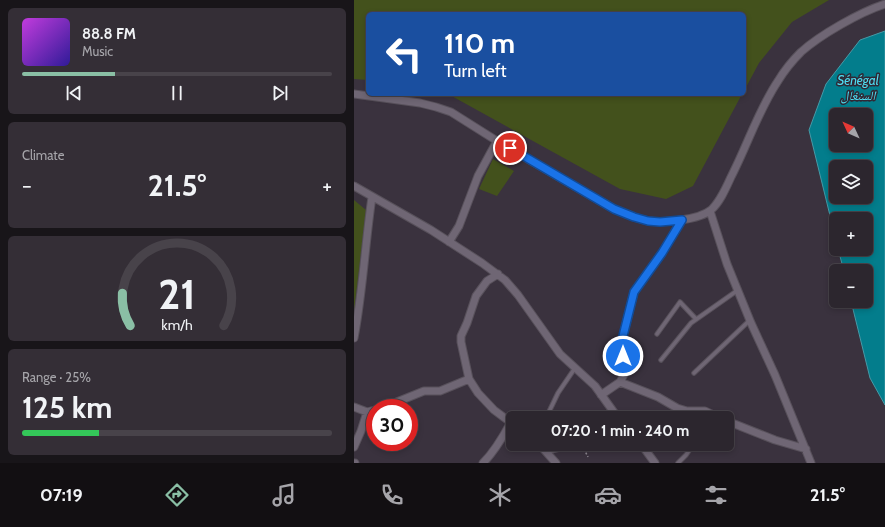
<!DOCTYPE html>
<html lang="en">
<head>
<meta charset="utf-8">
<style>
  body { margin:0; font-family:Cabin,"Noto Naskh Arabic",sans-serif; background:#342e36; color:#f1f3f6; height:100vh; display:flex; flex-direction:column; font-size:15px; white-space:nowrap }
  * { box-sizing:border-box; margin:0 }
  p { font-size:13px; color:#a6a5aa }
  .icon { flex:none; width:22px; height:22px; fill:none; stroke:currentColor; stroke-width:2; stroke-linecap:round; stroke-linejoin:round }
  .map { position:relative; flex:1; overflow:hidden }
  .panel { display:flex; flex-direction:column; gap:8px; padding:8px; background:#181519; width:354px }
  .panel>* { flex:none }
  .hud { position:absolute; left:12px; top:12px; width:380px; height:84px; border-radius:6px; box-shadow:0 2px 6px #0003,0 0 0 1px #48434a; background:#1a4fa0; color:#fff; overflow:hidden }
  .needle { width:26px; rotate:314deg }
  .buttons { position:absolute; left:475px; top:108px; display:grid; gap:8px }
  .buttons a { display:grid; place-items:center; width:44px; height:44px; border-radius:6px; background:#2c262e; box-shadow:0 2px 6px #0003,0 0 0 1px #48434a; font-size:20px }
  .speed { position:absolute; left:12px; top:399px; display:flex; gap:8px; font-size:20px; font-weight:700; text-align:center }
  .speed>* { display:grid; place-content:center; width:52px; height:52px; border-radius:50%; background:#2c262e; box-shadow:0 2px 6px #0003,0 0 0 1px #48434a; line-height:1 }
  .speed .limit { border:6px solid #d22; background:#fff; color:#111 }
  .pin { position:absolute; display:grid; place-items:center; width:34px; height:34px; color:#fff; margin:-17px; border:2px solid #fff; border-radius:50%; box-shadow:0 1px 4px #0007 }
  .me { position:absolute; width:44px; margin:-22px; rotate:0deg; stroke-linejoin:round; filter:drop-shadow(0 0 3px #0008) }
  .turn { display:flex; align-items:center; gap:14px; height:84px; padding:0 12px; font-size:18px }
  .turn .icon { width:52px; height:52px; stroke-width:2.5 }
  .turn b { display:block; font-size:28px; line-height:34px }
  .big { font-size:30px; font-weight:700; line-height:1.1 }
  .panel .card { flex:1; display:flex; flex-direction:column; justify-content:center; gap:6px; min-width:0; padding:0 14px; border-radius:6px; background:#342e36 }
  .panel .dial { align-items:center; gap:0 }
  .dial svg { height:104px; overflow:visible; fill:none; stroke:#48434a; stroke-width:7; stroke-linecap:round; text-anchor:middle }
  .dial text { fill:#f1f3f6; stroke:none }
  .song { display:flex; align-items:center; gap:12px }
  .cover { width:48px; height:48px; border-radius:6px; background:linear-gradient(135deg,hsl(290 70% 55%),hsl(250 70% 35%)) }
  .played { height:4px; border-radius:2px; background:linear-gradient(90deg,#8abfa5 30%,#48434a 30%) }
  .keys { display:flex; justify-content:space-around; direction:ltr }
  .heat { display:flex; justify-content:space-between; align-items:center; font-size:22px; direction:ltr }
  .charge { height:6px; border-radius:3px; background:linear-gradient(90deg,#34c759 25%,#48434a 0) }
  .trip { position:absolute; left:152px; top:411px; width:228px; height:40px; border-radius:6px; background:#2c262e; box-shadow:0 2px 6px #0003,0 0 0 1px #48434a; font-weight:700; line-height:40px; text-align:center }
  .dock { display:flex; height:64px; justify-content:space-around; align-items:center; background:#120f12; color:#a6a5aa }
  .dock .icon { width:28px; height:28px }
  .dock .selected { color:#8abfa5 }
  .dock b { font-size:18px; color:#f1f3f6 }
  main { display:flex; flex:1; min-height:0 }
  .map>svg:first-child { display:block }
  .green { fill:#43511c }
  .water { fill:#037d8c; stroke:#469aa7; fill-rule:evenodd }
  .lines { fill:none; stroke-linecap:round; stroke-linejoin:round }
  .lane-casing { stroke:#58515b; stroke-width:5.5 }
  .street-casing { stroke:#58515b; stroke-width:9 }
  .path { stroke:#928c95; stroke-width:1.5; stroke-dasharray:2 2; stroke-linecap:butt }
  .lane { stroke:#6f6674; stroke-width:3.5 }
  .street { stroke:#6f6674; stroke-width:7 }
  .route-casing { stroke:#114b97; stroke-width:10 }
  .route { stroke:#1a73e8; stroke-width:7 }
  .labels { text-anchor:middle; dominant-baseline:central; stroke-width:3; stroke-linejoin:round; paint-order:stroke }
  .water-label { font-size:13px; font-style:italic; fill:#4eddf2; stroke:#302834 }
</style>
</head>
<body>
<main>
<section class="panel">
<div class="card">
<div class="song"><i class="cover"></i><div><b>88.8 FM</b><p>Music</p></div></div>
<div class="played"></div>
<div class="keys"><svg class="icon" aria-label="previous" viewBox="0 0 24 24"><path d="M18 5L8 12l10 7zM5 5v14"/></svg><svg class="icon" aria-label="pause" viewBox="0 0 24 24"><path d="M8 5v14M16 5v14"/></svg><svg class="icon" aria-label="next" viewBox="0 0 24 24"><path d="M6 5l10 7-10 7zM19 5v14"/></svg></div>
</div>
<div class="card"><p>Climate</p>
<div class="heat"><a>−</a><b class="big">21.5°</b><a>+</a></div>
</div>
<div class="card dial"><svg viewBox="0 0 100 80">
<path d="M14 69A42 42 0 1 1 86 69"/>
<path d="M14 69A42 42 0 0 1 8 44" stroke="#8abfa5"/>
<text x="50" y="56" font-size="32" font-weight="700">21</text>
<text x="50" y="72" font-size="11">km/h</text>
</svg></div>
<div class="card"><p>Range · 25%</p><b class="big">125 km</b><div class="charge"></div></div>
</section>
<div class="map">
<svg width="531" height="463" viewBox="0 0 531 463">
  <rect width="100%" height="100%" fill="#3a323e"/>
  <!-- green -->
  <path class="green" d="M0,0H475L438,22L405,63L390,91V14H14V80L0,79Z
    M94,94H388L339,186L312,199L266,189Z
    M139,159L160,171L143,196L125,189Z
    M0,200L12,210L0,313Z"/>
  <!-- water -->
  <path class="water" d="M531,31V405L516,378L497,301H512V271H490L484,249H512V219H482V240L455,130L472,84L506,40ZM482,115H512V145H482ZM482,167H512V197H482Z"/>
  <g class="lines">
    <!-- lane casing -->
    <g class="lane-casing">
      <path id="lane" d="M303,334L326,302L342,319
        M307,360L337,323L384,290
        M340,373L396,320
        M192,418L204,393L221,368
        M193,452L226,444
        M324,463L332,455L339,445"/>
    </g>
    <!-- street casing -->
    <g class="street-casing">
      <path id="street" d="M0,94L66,103L82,107L97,112L143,141L260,209C271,214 283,219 295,221C310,223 345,220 357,210C366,202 372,188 377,177C393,146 405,109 424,81C430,71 438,61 447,52C466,35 506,12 531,4
        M0,186L77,230L128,263L151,280L164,295L206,354L241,386L264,418
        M356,211L373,264L397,323L421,375L457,463
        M95,242L105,226L124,176L143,141
        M144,274L133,281L122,296L113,323L107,336V342L115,379L124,393L140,410L159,424
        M0,338C9,291 11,244 18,197
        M266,382L274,367L269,356V336L280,292L308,253L328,220
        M247,395L266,382L304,397L323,408L333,411H351L366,418
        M0,407L13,412L21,410
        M28,408L70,391H86L115,379
        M373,421L421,440L452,449
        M185,444L202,463
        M287,444L301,463
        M0,447L7,431L13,412
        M0,463H1
        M129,463C141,451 149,437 157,422"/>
    </g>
    <!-- path -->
    <path class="path" d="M217,414L218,418
      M230,449L234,457"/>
    <!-- lane -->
    <use href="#lane" class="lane"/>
    <!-- street -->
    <use href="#street" class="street"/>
  </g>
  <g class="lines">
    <!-- route casing -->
    <g class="route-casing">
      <path id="route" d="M156,148L260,209L280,217L294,221L306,222L328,220L308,253L280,292L269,336V356"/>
    </g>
    <!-- route -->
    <use href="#route" class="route"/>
  </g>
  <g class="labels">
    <!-- water labels -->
    <g class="water-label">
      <text x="504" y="80">Sénégal<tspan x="504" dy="15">السنغال</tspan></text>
    </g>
  </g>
</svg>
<div class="buttons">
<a><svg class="needle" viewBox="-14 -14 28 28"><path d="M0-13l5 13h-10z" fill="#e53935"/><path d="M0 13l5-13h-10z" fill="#a6a5aa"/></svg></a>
<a><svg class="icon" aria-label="layers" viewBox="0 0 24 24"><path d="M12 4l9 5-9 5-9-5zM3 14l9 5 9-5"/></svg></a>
<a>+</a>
<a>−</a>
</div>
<div class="speed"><div class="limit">30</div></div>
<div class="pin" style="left:156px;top:148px;background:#d93025"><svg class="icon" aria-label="arrive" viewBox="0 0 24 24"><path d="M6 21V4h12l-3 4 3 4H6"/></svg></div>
<svg class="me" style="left:269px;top:356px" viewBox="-20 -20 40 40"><circle r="17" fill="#1a73e8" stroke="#fff" stroke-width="3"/><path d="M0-11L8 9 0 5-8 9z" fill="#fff"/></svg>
<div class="trip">07:20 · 1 min · 240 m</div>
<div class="hud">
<div class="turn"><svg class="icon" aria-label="left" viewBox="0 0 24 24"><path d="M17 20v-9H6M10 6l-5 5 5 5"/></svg><div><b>110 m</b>Turn left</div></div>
</div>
</div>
</main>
<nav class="dock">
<b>07:19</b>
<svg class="icon selected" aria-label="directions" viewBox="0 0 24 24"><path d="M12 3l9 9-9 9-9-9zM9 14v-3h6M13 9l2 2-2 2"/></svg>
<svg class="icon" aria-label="music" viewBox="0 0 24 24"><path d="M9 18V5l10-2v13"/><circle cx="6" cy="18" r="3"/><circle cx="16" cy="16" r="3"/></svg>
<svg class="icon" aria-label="phone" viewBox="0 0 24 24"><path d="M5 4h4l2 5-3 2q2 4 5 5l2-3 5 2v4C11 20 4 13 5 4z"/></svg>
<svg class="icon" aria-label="climate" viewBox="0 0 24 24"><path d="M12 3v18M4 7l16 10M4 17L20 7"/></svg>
<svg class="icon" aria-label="car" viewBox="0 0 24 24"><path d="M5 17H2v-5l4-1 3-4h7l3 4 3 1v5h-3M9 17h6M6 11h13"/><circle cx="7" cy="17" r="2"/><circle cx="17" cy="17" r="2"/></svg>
<svg class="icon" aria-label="filters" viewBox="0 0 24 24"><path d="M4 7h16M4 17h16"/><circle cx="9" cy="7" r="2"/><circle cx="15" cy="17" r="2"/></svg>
<b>21.5°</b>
</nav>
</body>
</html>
